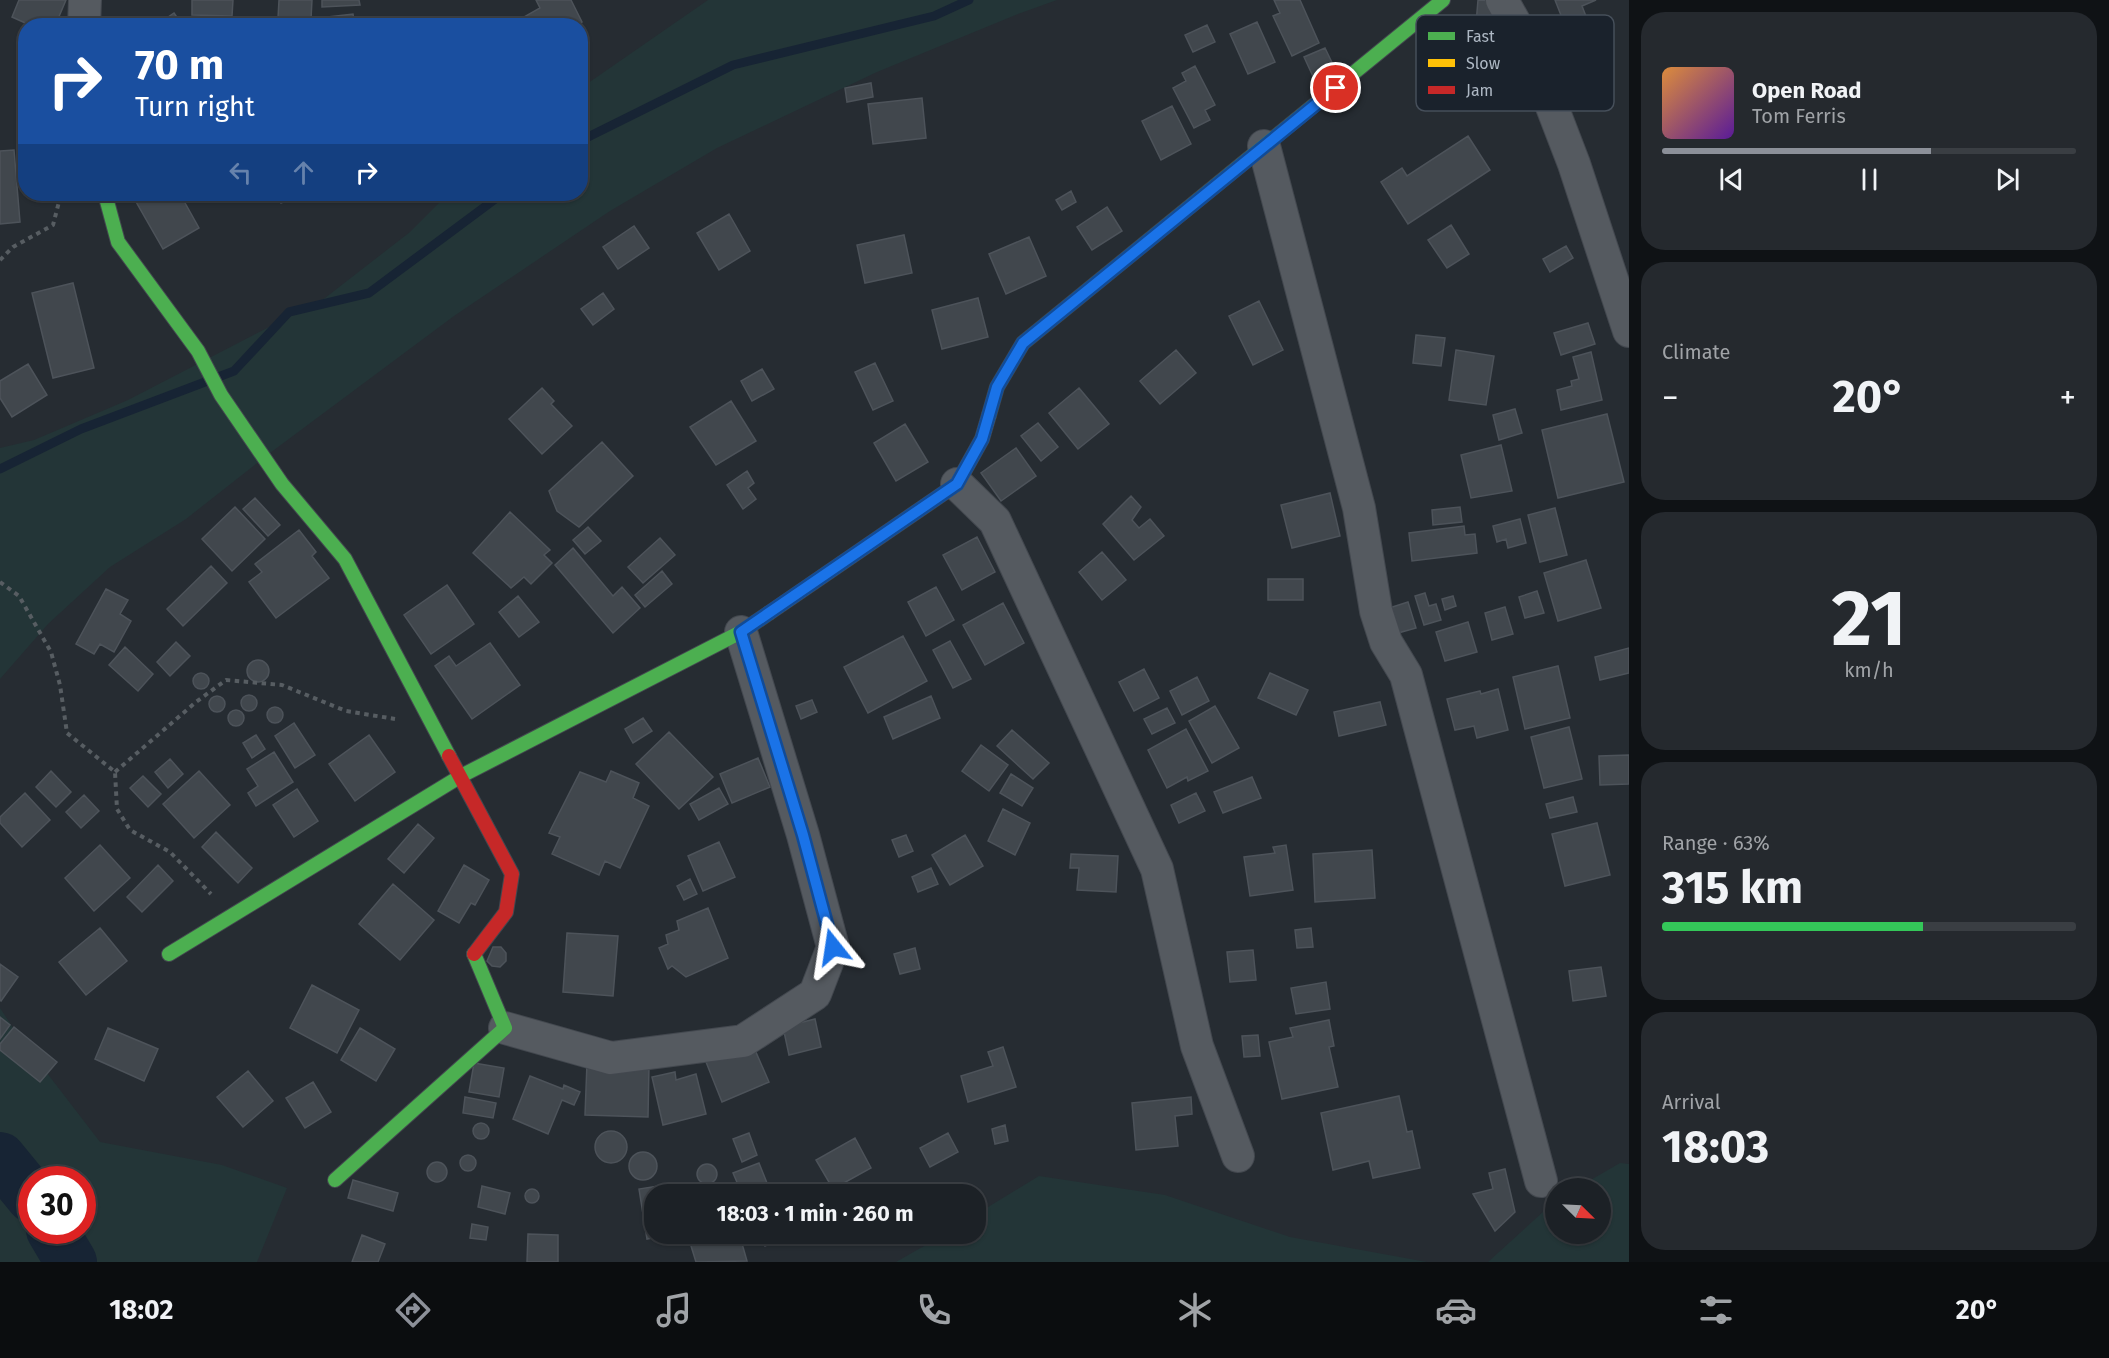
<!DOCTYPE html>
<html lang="en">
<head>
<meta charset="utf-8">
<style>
  body { margin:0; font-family:"Fira Sans",sans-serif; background:#25292e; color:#f1f3f6; height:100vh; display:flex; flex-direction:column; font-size:22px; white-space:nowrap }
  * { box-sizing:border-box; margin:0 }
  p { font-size:20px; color:#a0a3a7 }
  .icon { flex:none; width:33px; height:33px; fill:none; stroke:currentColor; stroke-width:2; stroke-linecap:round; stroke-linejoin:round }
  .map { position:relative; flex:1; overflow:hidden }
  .panel { display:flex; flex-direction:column; gap:12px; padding:12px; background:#0f1215; width:480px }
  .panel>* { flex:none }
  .top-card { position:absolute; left:18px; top:18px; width:570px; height:183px; border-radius:24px; box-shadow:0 2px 4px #0004,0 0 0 2px #3a3e43; background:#1a4fa0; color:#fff; overflow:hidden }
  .needle { width:39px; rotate:114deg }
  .tools { position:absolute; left:1545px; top:1178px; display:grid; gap:12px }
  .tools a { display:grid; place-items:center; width:66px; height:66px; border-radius:50%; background:#1c2126; box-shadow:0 2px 4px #0004,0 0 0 2px #3a3e43; font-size:30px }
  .speed { position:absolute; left:18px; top:1166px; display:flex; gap:12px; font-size:30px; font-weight:700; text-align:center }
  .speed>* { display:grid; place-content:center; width:78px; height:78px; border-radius:50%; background:#1c2126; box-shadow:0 2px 4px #0004,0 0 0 2px #3a3e43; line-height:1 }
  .speed .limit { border:9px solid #d22; background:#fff; color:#111 }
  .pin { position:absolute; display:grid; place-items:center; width:51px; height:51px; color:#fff; margin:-26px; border:3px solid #fff; border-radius:50%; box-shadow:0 2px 6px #0007 }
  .me { position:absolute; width:66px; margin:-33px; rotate:345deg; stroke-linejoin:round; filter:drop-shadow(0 0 4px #0008) }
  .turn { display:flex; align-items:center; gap:21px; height:126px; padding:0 18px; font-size:27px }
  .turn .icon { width:78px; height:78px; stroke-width:2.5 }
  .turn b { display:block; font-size:42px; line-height:51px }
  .lanes { display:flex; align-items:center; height:57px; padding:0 18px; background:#0003; justify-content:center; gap:30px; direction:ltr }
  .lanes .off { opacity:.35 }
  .big { font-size:45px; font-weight:700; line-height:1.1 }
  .panel .tile { flex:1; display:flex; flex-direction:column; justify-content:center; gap:9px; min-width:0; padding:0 21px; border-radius:24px; background:#25292e }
  .panel .dial { align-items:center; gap:0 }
  .dial b { font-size:78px; line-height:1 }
  .song { display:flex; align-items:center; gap:18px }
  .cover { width:72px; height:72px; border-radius:9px; background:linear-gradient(135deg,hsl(30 70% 55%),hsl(270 70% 35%)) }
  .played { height:6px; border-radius:3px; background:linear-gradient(90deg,#8c9099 65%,#3a3e43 65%) }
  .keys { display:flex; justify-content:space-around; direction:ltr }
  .heat { display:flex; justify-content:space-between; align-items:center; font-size:33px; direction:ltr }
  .charge { height:9px; border-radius:4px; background:linear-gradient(90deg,#34c759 63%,#3a3e43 0) }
  .trip { position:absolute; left:644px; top:1184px; width:342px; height:60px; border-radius:24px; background:#1c2126; box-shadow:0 2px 4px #0004,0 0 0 2px #3a3e43; font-weight:700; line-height:60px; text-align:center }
  .tabs { display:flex; height:96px; justify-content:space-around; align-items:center; background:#0b0d0f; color:#a0a3a7 }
  .tabs .icon { width:42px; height:42px }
  .tabs .on { color:#8c9099 }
  .tabs b { font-size:27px; color:#f1f3f6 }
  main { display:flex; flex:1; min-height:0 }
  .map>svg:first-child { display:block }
  .green { fill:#233537; fill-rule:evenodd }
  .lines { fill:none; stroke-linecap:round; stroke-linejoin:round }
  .stream { stroke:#172434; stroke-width:9 }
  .river { stroke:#172434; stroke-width:52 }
  .building { fill:#41474d; stroke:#4d535a; stroke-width:1.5 }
  .street-casing { stroke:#43484f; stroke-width:34 }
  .fast-casing { stroke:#43484f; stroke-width:16 }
  .slow-casing { stroke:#43484f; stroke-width:16 }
  .jam-casing { stroke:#43484f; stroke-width:16 }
  .path { stroke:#575d62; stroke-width:4; stroke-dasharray:4.5 4.5; stroke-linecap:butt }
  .street { stroke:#555a60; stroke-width:32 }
  .fast { stroke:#4caf50; stroke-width:14 }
  .slow { stroke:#ffc107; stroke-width:14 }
  .jam { stroke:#c62828; stroke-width:14 }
  .route-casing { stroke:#114b97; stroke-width:15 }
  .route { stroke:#1a73e8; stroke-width:10 }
  .key { fill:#1a222c; stroke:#464f5a; stroke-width:1.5 }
  .key-label { font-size:16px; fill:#aeb8c4 }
</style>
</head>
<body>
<main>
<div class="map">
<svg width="1629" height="1262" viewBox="0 0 1629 1262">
  <rect width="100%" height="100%" fill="#262c32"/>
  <!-- green -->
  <path class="green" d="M708,0H1057L1018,14L877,72L717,148L610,211L454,316L266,456L186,519L110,567L48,624L0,679V448L34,440L128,400L325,298L410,232L448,194H580L581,88Z
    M0,1008L17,1034L100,1142L222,1165L287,1188L257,1262H0ZM32,1179H82V1230H32Z
    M1620,1163L1629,1164V1262H1488L1555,1201L1556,1233H1600V1188H1577Z
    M1039,1176L1165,1195L1290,1237L1427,1262H896L947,1233H975V1215Z"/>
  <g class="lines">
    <!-- stream -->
    <path class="stream" d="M580,141L733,65L934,16L969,0
      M0,469L81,429L234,371L289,312L369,293L502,194"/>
    <!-- river -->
    <path class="river" d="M0,1158L32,1197
      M52,1230L71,1262"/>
  </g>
  <!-- building -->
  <path class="building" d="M19,0H66L55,26H32L12,17Z
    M192,0H233L232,16L192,15Z
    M279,0H312L311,19L278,18Z
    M322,0H359L360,5L322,7Z
    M536,0H571L582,22L576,26H508L540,8Z
    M1274,0H1300L1319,43L1292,56L1273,16L1280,13Z
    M1478,0L1495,1L1493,26L1476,24Z
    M1555,0H1596L1582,6L1589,24L1568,33Z
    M174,13L183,26H155Z
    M353,14L355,26H329L328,17Z
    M1257,22L1275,62L1248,74L1230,34Z
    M1207,25L1215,42L1193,52L1185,35Z
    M1325,48L1337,73L1316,83L1304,57Z
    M1195,66L1215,105L1205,110L1210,120L1194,128L1173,88L1186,81L1182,73Z
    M871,83L873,97L847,102L845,88Z
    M922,98L926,138L873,144L868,104Z
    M1172,106L1191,144L1161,160L1142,121Z
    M1468,136L1490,170L1408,224L1381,182L1402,168L1407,176Z
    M14,150L20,222L0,224V151Z
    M1071,191L1076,202L1062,210L1056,200Z
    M147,194H180L199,228L163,249L135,200Z
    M277,194H303L281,203Z
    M1107,207L1122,231L1092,250L1077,227Z
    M729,214L750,251L719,270L697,233Z
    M1451,225L1469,254L1447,268L1428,240Z
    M634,226L649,248L618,269L603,247Z
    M904,235L912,273L865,283L857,245Z
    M1029,237L1046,276L1006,294L989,254Z
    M1566,246L1573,258L1550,272L1543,259Z
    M73,283L94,368L53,378L32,293Z
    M603,293L614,309L593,325L581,309Z
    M978,298L988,337L942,349L932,310Z
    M1259,301L1283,350L1253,365L1229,316Z
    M1588,323L1595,344L1561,355L1554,333Z
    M1416,335L1445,338L1441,366L1413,363Z
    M1176,350L1196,373L1160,404L1140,381Z
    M1456,350L1494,356L1486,405L1449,400Z
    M1591,352L1602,400L1561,410L1557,390L1572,386L1571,381L1579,379L1573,357Z
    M875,363L893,401L873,410L855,372Z
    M28,364L47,395L12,417L0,398V381Z
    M762,369L774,389L752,401L741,381Z
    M542,388L554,401L551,404L572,426L542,454L509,419Z
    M1079,388L1109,424L1078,449L1049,413Z
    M731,401L756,441L716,465L690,427Z
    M1515,409L1522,433L1499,440L1493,415Z
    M1607,414L1624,482L1558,498L1542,430Z
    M1038,423L1058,447L1041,461L1021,436Z
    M905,424L928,462L896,481L874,443Z
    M602,442L633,476L579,527L557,511L549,491Z
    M1501,445L1512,491L1471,498L1461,455Z
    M1016,448L1036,476L1001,501L981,473Z
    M747,471L754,483L748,488L756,499L743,509L727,485Z
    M1330,493L1340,536L1292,548L1281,505Z
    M1131,496L1141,507L1132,520L1139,528L1150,519L1164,536L1134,560L1103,524Z
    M255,498L280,525L268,536L243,509Z
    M235,507L265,539L232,571L202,539Z
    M1460,507L1462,522L1433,525L1432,510Z
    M1555,508L1567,555L1540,562L1528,515Z
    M510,512L550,550L544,555L552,563L531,584L524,577L511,588L473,553Z
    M1520,519L1526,543L1508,548L1506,539L1497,542L1493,526Z
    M1464,526L1465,535L1475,534L1477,553L1412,561L1409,533Z
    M588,527L601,541L585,554L573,540Z
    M299,530L316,552L312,556L329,578L276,618L249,582L262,572L255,564Z
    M977,537L995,572L962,590L943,555Z
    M660,538L675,555L643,583L628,567Z
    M573,548L613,596L622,587L640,608L613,633L555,565Z
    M1102,552L1126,580L1102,600L1079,572Z
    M1586,560L1601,608L1558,621L1544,573Z
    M211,566L227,583L183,626L167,609Z
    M662,571L672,584L645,607L635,595Z
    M1268,579H1303V600H1268Z
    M447,585L474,624L431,654L404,615Z
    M936,587L954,620L926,636L908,602Z
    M106,589L128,600L120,614L131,621L114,652L100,644L94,654L76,644Z
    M1537,591L1544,613L1525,618L1519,597Z
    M1425,593L1429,606L1436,604L1441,620L1424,625L1415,596Z
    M518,596L539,622L519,637L499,612Z
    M1453,596L1456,606L1445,610L1442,599Z
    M1408,602L1416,628L1391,635L1383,610Z
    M1003,603L1024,643L985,665L963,625Z
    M1505,607L1513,634L1492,640L1485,613Z
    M1468,622L1477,652L1445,661L1436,632Z
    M903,636L927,681L868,713L844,667Z
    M950,641L971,679L953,688L933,650Z
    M176,642L190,656L170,676L157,662Z
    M490,643L520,685L472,719L435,666L449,656L456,666Z
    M125,647L153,674L138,691L109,665Z
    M1629,648V673L1600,680L1595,657Z
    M247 671a11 11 0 1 1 22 0a11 11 0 1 1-22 0Z
    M1558,666L1570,718L1525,729L1513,677Z
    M1144,669L1159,698L1134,711L1119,682Z
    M193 681a8 8 0 1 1 16 0a8 8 0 1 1-16 0Z
    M1270,673L1308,690L1296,715L1258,698Z
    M1197,677L1209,701L1182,715L1170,691Z
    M1498,689L1508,730L1477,738L1474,726L1455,730L1447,699L1480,691L1481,694Z
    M241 703a8 8 0 1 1 16 0a8 8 0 1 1-16 0Z
    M209 704a8 8 0 1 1 16 0a8 8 0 1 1-16 0Z
    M931,696L940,718L893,739L884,717Z
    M812,700L817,712L801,719L796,706Z
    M1380,702L1386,725L1339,736L1334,712Z
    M1215,706L1239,748L1212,763L1189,721Z
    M267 715a8 8 0 1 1 16 0a8 8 0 1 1-16 0Z
    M1167,708L1175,723L1152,734L1144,719Z
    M228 718a8 8 0 1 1 16 0a8 8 0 1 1-16 0Z
    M643,718L652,731L633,743L625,729Z
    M294,723L315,755L295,768L275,736Z
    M1569,727L1582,779L1544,788L1531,737Z
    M1186,729L1208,771L1188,781L1187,777L1167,788L1148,750Z
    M1012,730L1049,763L1033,779L997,746Z
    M669,732L713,777L679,809L636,764Z
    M256,735L265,749L252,758L243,743Z
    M369,735L395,772L355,801L329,764Z
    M981,745L1008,765L989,791L962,771Z
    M274,752L293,782L256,806L248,793L258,786L247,769Z
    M1629,755V784L1600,785L1599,756Z
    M758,758L770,787L732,803L720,774Z
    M170,759L183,774L168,788L155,772Z
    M51,771L71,792L56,807L36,787Z
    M199,771L230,805L194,838L163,804Z
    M611,771L639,783L633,798L649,806L620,868L605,861L599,875L552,854L560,837L549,833L580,772L606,782Z
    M1011,774L1033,788L1022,806L1000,793Z
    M143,776L161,794L148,807L130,788Z
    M1252,777L1261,798L1223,813L1214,792Z
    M719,788L728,804L699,820L690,804Z
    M297,789L318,821L294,837L273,805Z
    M25,793L50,820L22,847L0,823V817Z
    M1196,793L1205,811L1179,823L1171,805Z
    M84,795L99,811L81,828L66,812Z
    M1573,797L1577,812L1550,818L1546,804Z
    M1003,809L1030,823L1015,855L988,841Z
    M1597,823L1610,875L1565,886L1552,834Z
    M418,824L434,838L404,873L388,859Z
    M216,832L252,868L238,883L202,847Z
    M906,835L913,851L899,857L892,840Z
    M965,835L983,866L950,885L932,855Z
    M719,842L735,877L703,891L688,856Z
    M100,845L130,878L94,911L65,878Z
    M1286,845L1293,890L1250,896L1244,857L1275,853L1273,847Z
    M1372,850L1375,898L1315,902L1313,854Z
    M1071,854L1118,856L1116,892L1077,890L1079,868H1070Z
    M158,865L173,881L142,912L127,897Z
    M464,865L489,880L475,905L471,903L459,923L438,911Z
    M931,868L938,884L918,892L912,877Z
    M690,879L697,894L684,900L677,886Z
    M393,884L434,920L400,960L359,924Z
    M708,908L728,958L686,977L672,966L668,969L659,948L668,944L666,935L679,930L677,921Z
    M100,928L127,961L86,995L59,962Z
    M1311,928L1313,947L1297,948L1295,930Z
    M567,933L618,936L613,996L563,992Z
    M493,947H501L506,953V961L500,967L492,966L487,961Z
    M915,948L920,969L900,974L894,954Z
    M1253,950L1256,980L1230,982L1227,952Z
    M0,964L18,977L1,1001L0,1000Z
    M1601,967L1606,996L1573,1001L1569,971Z
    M1326,982L1330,1009L1296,1014L1291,988Z
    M312,985L359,1010L337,1053L290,1028Z
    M0,1017L10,1025L0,1039Z
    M815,1019L821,1047L789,1055L783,1027Z
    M1329,1020L1334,1046L1329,1047L1338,1087L1282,1099L1269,1042L1293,1037L1290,1028Z
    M14,1027L57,1062L40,1082L0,1050V1044Z
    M108,1028L158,1049L144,1081L95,1059Z
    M360,1028L395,1049L376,1081L341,1060Z
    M1258,1035L1260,1056L1244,1057L1242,1036Z
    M752,1043L769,1082L722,1102L706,1062Z
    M1003,1047L1016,1087L968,1102L961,1076L993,1066L988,1052Z
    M474,1063L504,1068L499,1097L469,1092Z
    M587,1063L649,1065L648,1117L585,1115Z
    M248,1071L273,1101L243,1127L217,1097Z
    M675,1072L676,1080L696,1074L706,1114L663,1125L652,1077Z
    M530,1076L563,1089L564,1085L580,1092L574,1105L562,1100L548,1134L513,1119Z
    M313,1082L331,1112L305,1128L286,1098Z
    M1399,1096L1407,1132L1412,1131L1420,1168L1373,1178L1369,1161L1333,1170L1321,1113Z
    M465,1097L496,1103L493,1118L463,1113Z
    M1191,1097L1192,1114L1175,1116L1178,1146L1136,1150L1132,1103Z
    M473 1131a8 8 0 1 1 16 0a8 8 0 1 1-16 0Z
    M1005,1125L1008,1141L995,1144L992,1129Z
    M595 1147a16 16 0 1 1 32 0a16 16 0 1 1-32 0Z
    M749,1133L757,1155L742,1162L733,1139Z
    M948,1133L958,1152L930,1167L920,1148Z
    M855,1138L871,1168L833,1189L816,1160Z
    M629 1166a14 14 0 1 1 28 0a14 14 0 1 1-28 0Z
    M460 1163a8 8 0 1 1 16 0a8 8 0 1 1-16 0Z
    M427 1172a10 10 0 1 1 20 0a10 10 0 1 1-20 0Z
    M759,1163L771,1193L742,1194L733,1173Z
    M697 1174a10 10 0 1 1 20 0a10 10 0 1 1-20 0Z
    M1505,1169L1515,1212L1495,1231L1473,1194L1493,1189L1489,1173Z
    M353,1180L398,1193L393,1211L348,1198Z
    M664,1185L665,1194H654V1233L671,1234L647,1239L639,1189Z
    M482,1186L510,1193L505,1214L478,1207Z
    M525 1196a7 7 0 1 1 14 0a7 7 0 1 1-14 0Z
    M472,1224L488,1227L486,1240L470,1238Z
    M687,1233H739L747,1261L696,1262Z
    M760,1233H787L788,1236L765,1246Z
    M528,1234L558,1235V1262H527Z
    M362,1235L385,1244L378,1262H352Z"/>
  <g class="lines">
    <!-- street casing -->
    <g class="street-casing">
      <path id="street" d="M1502,0L1531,52L1574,164L1629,331
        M84,26L85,0
        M1264,146L1359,508L1376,611L1386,642L1406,675L1541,1181
        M957,484L995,521L1157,869L1197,1046L1238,1156
        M505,1028L611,1058L743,1041L815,994L833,947L803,835L741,632"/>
    </g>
    <!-- fast casing -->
    <g class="fast-casing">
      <path id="fast" d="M105,194L118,242L198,351L221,395L282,484L345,559L449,756
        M989,415L997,387L1023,343L1443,0
        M169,954L461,776L741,632L769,613
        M335,1180L505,1028L474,954"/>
    </g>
    <!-- slow casing -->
    <g class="slow-casing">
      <path id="slow" d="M769,613L957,484L982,439L989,415"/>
    </g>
    <!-- jam casing -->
    <g class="jam-casing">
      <path id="jam" d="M449,756L512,874L506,912L474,954"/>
    </g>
    <!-- path -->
    <path class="path" d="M0,260L13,247L53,225L61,194
      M0,582L19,596L51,652L60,685L67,733L115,772L117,809L130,830L170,852L211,894
      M115,772L196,702L226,680L282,685L346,711L395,719"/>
    <!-- street -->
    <use href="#street" class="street"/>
    <!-- fast -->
    <use href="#fast" class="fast"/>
    <!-- slow -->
    <use href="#slow" class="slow"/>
    <!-- jam -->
    <use href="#jam" class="jam"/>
  </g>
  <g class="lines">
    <!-- route casing -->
    <g class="route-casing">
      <path id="route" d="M833,947L803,835L741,632L957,484L982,439L997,387L1023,343L1336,88"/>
    </g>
    <!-- route -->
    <use href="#route" class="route"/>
  </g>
  <!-- legend -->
  <rect x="1416" y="15" width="198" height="96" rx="9" class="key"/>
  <rect x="1428" y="32" width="27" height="8" fill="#4caf50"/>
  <rect x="1428" y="59" width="27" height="8" fill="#ffc107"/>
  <rect x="1428" y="86" width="27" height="8" fill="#c62828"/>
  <g class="key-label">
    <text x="1466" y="42">Fast</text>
    <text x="1466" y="69">Slow</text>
    <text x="1466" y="96">Jam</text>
  </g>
</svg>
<div class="tools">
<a><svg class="needle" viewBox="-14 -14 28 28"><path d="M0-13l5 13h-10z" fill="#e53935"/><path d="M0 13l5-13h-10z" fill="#a0a3a7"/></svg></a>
</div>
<div class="speed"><div class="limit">30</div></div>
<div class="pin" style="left:1336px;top:88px;background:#d93025"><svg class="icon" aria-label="arrive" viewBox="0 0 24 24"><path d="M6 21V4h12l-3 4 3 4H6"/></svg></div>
<svg class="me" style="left:833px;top:947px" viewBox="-20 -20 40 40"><path d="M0-17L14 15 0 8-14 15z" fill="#1a73e8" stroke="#fff" stroke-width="4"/></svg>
<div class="trip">18:03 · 1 min · 260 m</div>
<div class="top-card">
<div class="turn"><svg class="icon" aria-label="right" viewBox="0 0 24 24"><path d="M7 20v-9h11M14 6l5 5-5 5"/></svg><div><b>70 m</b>Turn right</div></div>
<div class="lanes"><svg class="icon off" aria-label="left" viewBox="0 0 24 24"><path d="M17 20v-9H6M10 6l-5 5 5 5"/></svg><svg class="icon off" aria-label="ahead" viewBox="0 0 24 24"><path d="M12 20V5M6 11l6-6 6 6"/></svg><svg class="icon" aria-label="right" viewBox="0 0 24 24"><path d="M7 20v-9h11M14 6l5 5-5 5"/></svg></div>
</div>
</div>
<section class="panel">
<div class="tile">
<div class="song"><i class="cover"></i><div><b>Open Road</b><p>Tom Ferris</p></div></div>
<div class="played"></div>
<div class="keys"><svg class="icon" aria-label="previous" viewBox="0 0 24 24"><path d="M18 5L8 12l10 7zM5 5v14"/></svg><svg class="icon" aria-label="pause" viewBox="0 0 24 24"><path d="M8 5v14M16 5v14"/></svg><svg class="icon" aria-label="next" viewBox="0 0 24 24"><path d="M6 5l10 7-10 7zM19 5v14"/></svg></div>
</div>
<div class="tile"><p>Climate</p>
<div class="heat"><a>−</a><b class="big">20°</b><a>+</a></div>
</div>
<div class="tile dial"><b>21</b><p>km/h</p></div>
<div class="tile"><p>Range · 63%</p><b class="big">315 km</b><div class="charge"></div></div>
<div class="tile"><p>Arrival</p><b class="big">18:03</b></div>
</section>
</main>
<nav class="tabs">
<b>18:02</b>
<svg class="icon on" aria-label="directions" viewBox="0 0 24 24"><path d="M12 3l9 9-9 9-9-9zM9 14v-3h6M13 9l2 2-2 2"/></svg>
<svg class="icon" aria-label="music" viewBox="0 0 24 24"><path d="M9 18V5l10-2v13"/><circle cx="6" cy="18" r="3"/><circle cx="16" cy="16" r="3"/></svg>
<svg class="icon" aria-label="phone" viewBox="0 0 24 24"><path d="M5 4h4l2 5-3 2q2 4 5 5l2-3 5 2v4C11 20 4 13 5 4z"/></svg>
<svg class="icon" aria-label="climate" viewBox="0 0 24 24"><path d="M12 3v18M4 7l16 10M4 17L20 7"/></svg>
<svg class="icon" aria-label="car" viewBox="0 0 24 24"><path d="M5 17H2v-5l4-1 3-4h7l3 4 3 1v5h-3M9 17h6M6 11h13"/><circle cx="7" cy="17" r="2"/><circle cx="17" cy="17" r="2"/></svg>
<svg class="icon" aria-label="filters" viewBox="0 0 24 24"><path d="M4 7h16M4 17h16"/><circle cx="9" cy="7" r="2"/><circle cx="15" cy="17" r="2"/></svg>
<b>20°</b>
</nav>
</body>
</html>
